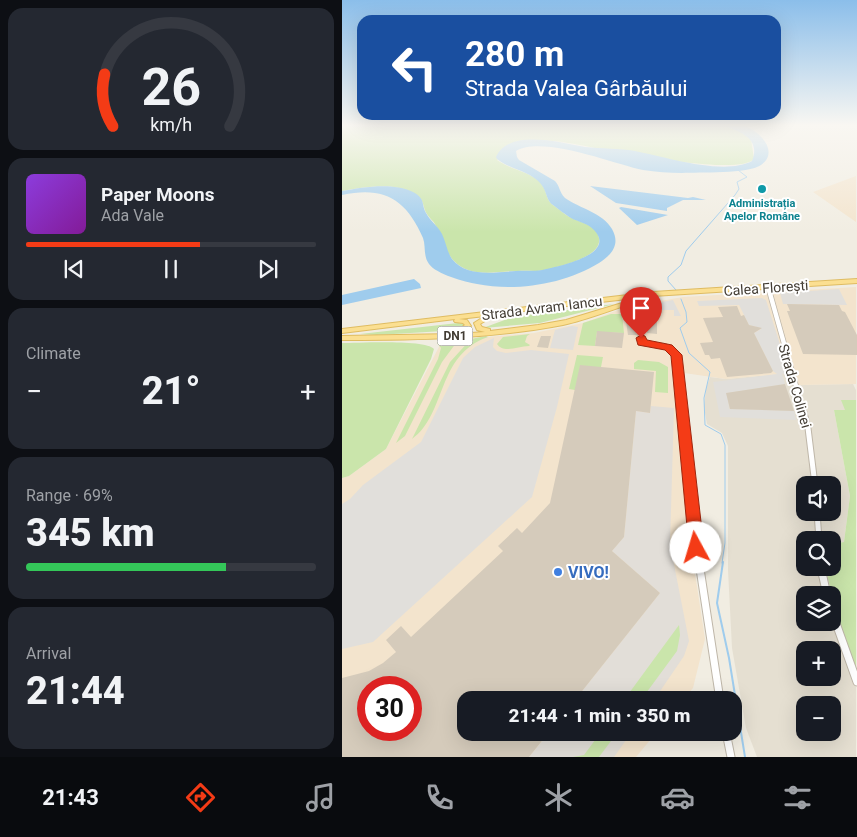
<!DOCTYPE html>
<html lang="en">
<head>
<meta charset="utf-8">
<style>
  body { margin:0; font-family:Roboto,sans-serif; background:#242831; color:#f1f3f6; height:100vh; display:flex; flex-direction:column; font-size:19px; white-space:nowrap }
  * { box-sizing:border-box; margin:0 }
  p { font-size:16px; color:#9ea1a6 }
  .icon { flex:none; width:28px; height:28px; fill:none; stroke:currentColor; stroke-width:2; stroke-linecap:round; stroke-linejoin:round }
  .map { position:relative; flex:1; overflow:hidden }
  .drawer { display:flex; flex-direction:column; gap:8px; padding:8px; background:#0d0f14; width:342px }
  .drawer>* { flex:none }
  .banner { position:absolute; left:15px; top:15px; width:424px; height:105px; border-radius:15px; box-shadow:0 5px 20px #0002; background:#1a4fa0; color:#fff; overflow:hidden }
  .controls { position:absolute; left:454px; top:476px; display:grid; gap:10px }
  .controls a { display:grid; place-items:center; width:45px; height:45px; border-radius:10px; background:#171b24; box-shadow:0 5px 20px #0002; font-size:25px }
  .speed { position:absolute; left:15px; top:676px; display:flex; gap:10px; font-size:25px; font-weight:700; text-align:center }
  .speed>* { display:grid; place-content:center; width:65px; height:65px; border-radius:50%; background:#171b24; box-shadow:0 5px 20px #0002; line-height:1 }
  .speed .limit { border:8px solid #d22; background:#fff; color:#111 }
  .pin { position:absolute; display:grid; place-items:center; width:42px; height:42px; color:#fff; margin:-51px -21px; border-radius:50% 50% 50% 0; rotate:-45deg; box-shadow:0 0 5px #0007 }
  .pin .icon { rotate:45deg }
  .me { position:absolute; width:55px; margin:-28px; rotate:354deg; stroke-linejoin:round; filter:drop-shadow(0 0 4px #0008) }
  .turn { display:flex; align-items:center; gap:18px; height:105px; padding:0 25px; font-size:22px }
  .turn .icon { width:65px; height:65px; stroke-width:2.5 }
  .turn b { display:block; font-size:35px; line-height:42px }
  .big { font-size:38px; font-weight:800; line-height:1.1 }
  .drawer .tile { flex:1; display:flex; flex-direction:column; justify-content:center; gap:8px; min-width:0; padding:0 18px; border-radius:15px; background:#242831 }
  .drawer .dial { align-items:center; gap:0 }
  .dial svg { height:130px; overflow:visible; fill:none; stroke:#363941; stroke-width:7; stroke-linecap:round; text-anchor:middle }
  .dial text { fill:#f1f3f6; stroke:none }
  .song { display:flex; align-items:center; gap:15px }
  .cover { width:60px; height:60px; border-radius:8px; background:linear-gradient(135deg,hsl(270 70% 55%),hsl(290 70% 35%)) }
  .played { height:5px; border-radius:2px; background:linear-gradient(90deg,#f43b16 60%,#363941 60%) }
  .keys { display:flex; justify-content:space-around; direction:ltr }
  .heat { display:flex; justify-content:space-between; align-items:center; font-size:28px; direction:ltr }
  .charge { height:8px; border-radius:4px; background:linear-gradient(90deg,#34c759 69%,#363941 0) }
  .trip { position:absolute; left:115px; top:691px; width:285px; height:50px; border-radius:15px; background:#171b24; box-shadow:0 5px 20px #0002; font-weight:800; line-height:50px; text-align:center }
  .dock { display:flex; height:80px; justify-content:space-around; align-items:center; background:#090b0e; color:#9ea1a6 }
  .dock .icon { width:35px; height:35px }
  .dock .active { color:#f43b16 }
  .dock b { font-size:22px; color:#f1f3f6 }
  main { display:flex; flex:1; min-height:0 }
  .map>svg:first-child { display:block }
  .residential { fill:#e5dfd1; fill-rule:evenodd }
  .commercial { fill:#f3e4cd; fill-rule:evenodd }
  .industrial { fill:#e2ded8 }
  .green { fill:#cae5ab }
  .parking { fill:#e1dfdb }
  .water { fill:#9fcced }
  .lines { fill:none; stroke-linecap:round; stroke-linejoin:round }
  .stream-far1 { stroke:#9fcced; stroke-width:1 }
  .stream { stroke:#9fcced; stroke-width:2 }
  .river { fill:#9fcced; fill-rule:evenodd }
  .building { fill:#d5cbbb; fill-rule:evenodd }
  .minor-far3-casing { stroke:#bfb7a9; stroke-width:4.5 }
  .minor-far2-casing { stroke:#bfb7a9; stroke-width:6 }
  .minor-far1-casing { stroke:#bfb7a9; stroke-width:7 }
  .minor-casing { stroke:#bfb7a9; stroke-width:9 }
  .primary-casing { stroke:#dfbc62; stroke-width:2 }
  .minor-far3 { stroke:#fff; stroke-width:3 }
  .minor-far2 { stroke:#fff; stroke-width:4.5 }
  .minor-far1 { stroke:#fff; stroke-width:5 }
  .minor { stroke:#fff; stroke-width:7 }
  .primary { fill:#fbdf91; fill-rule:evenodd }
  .route { fill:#f43b16; stroke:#9f260e }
  .culture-dot { fill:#0f9aa8; stroke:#fff; stroke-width:2 }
  .shop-dot { fill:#3f7fe0; stroke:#fff; stroke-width:2 }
  .labels { text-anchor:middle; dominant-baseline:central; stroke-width:4; stroke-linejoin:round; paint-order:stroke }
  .far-culture-label { font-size:11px; font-weight:bold; fill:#0d838f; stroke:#fff }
  .shield { fill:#fff; stroke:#7b7670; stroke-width:1 }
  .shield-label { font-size:12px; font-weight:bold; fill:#423c33 }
  .street-label { font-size:14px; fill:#423c33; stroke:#fff }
  .near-shop-label { font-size:16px; font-weight:bold; fill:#366cbe; stroke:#fff; text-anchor:start }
</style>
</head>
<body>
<main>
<section class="drawer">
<div class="tile dial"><svg viewBox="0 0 100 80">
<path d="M14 69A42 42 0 1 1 86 69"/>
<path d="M14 69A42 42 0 0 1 9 37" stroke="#f43b16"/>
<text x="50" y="56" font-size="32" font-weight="700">26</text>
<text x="50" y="72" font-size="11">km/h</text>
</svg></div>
<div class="tile">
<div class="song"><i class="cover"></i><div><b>Paper Moons</b><p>Ada Vale</p></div></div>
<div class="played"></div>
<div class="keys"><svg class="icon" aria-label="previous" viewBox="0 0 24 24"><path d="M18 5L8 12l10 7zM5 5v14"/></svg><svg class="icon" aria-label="pause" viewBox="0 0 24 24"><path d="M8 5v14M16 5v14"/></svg><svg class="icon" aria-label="next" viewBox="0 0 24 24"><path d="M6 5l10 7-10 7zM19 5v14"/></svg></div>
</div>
<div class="tile"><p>Climate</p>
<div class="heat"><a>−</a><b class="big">21°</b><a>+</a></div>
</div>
<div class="tile"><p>Range · 69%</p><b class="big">345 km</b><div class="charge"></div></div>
<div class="tile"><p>Arrival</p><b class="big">21:44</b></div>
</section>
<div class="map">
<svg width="515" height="757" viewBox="0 0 515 757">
  <rect width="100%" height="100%" fill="#f1ede2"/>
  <!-- residential -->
  <path class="residential" d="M449,373L455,385L511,384L514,390V400L500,401L504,410H492L508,496L502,542L490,544V540H462V568H479L485,595H462V622H490V612L514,682V757H415L404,728L390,648L386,570V446L380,433L365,424L362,407L364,389L368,377L384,379ZM462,485H490V512H462ZM462,650H490V678H462ZM462,705H490V732H462Z"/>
  <!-- commercial -->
  <path class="commercial" d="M514,176V222L471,192Z
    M514,287V384L456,385L449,373L384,379L335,372L343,508L363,639L351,688L341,700H124V732L314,733L294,757H0V478L7,476L44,449L100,341L192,333L241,323L284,307L341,297ZM26,688H69V730H26Z"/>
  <!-- industrial -->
  <path class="industrial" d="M309,406L332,408L328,544L347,641L342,656L312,700H233L318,593L270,551L282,537L294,411L308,413Z
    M207,733H289L272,757H187Z"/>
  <!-- green -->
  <path class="green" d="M0,126H383L402,133L409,139L412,159C395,178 251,147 221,142C206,140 190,140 175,141L155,160C168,169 184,171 196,180C206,189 203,200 211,205C217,209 224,216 230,218C237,222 247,223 253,230C273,255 216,267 202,270C194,272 185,270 176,271C155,271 128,279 111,260C102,250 102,236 94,226C92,221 87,218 85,214C80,206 83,198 71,193C50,182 23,187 0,191Z
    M272,304L198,323L141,328L171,317Z
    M269,314H280L282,333L255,332L253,346L236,345L241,323Z
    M116,323L124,324L118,330L35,335L18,334Z
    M188,334L185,336L183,342L188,345L187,346C176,346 162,354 155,344L161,337Z
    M144,336L146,337C94,355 105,414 70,439L108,362L129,339Z
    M117,339L100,362L63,436L54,443L96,359L99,348L95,343L100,340Z
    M0,343C16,343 84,339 92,349L89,359L44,449L7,476L0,478Z
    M235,355L261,357L259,367L233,390L227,389Z
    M296,360L317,362L326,367V393L313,392L314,371L292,369V363Z
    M499,400H514V670L504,647L483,568H490V544L502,542L508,496L492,410H503Z
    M337,625L338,635L335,651L299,700H282Z
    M259,732L275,733L257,757H231L242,755Z"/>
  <!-- parking -->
  <path class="parking" d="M497,289L505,305L441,304L438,293Z
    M420,298L424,300L447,373L440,374L443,384L385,393L387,409L452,411L454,420L378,417L371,382L435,374L431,371L412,333L419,329L418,328L407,325L397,305L357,306L355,301Z
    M331,300L339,316H332V310H317L316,313H299L298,306Z
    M230,326L236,327L231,350L208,348L213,330Z
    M152,338L151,347L155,351L164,353L189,350L227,354L215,407L190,497L31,642L0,649V504L8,499L21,485L79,442L121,358L133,347Z"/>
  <!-- water -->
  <path class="water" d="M383,126C389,126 396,124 402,126C417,130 438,152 419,165C406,174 357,172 340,173C327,173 314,172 301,170C272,164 201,135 174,151L175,157L177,160L213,181C218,186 217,192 223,198C237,208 261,213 270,229C279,245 269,255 257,263C223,284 174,292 135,284C123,282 94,274 87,264C81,256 84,246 81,238C64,199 42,186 0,195V191C21,187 51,182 71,192C84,199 79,204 84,213C88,221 96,226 100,234C104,242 105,252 110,259C125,278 153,272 174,271C184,270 194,272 204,269C218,266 275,254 252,230C246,223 236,222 229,218C224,215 216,209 211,205C203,200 206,189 195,180C183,170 168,169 155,159L154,157C167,128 220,143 243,147C260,149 277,148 293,151C324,157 382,176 410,161C419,139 399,132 383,126Z
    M248,186L346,198L351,197L364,200H341L325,208V211L274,203Z
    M279,207L326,215L295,225L277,208Z
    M72,279L78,284L79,288L0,305V295Z"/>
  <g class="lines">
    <!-- stream-far1 -->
    <path class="stream-far1" d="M334,290L326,281V277L339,265L344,251L393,195L397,189L395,182L405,177L396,170
      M339,299L344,312L345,322L338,328L347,353L368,372L362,398L363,425L379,434L383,445V543L380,563"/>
    <!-- stream -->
    <path class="stream" d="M381,562L375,603L387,658L403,757"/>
    <!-- river -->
    <path class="river" d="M65,194L70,195L63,202L70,207V209H66L57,202Z"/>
  </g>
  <!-- building -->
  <path class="building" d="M445,304L497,305L500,311L503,312L515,335V355L461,354L445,311H448Z
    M395,306L399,316L402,315L407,325L420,328L412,333L431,371L429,373L385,377L378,358L369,359L367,355H363L358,343L371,342L361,318L381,317L376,307Z
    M305,313H315V334L305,333Z
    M283,314H291L295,335H286Z
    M255,331L282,333L280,348L253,346Z
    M199,336H209L206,348L195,347Z
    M238,365L312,372L308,413L294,411L282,537L270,551L318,593L233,700H124V732H207L187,757H0V678L27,671L41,663L54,652L44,640L59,626L69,637L161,551L156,546L175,528L180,533L208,503ZM26,688H69V730H26Z
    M443,384L452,411L388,409L384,393Z"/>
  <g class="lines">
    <!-- minor-far3 casing -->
    <g class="minor-far3-casing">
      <path id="minor-far3" d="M426,288L427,292"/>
    </g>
    <!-- minor-far2 casing -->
    <g class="minor-far2-casing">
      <path id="minor-far2" d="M427,290L461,411
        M293,301L300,343L323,346L334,356L341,411"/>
    </g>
    <!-- minor-far1 casing -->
    <g class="minor-far1-casing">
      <path id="minor-far1" d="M341,409L357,563
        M461,409L466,428L473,485
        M475,512L477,540"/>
    </g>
    <!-- minor casing -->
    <g class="minor-casing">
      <path id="minor" d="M357,562L378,700
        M479,568L485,595
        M490,612L515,682
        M384,732L389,757"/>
    </g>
    <!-- primary casing -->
    <g class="primary-casing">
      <path id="primary" d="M515,279V283L311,296L147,315L149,317L148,318L138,324L140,327L148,329V331L196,325L224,320L300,297L303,299L302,300C275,307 249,319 221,325C148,339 74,340 0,340V336L112,334L110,332L111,331L117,329L123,325L121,323L113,322L112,321L113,319L0,333V329L311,292ZM143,316L132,323L135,330L143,332L115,334L121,332L129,326L125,320L117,319Z"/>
    </g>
    <!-- minor-far3 -->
    <use href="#minor-far3" class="minor-far3"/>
    <!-- minor-far2 -->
    <use href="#minor-far2" class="minor-far2"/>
    <!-- minor-far1 -->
    <use href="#minor-far1" class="minor-far1"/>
    <!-- minor -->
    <use href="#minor" class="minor"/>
    <!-- primary -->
    <use href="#primary" class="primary"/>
  </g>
  <!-- sky -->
  <linearGradient id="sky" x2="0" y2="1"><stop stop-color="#8bbeea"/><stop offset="0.54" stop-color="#f9f7f2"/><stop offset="1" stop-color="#f9f7f2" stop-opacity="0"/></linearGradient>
  <rect width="515" height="232" fill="url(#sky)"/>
  <!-- route -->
  <path class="route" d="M299,335L303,336L305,340L330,345L340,355L362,548L360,554L354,556L349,554L347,548L329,356L323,350L296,345L294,338Z"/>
  <!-- markers -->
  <circle class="culture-dot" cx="420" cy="189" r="5"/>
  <circle class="shop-dot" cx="216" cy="572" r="5"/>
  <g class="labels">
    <!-- far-culture labels -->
    <g class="far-culture-label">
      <text x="420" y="203">Administrația<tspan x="420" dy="13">Apelor Române</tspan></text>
    </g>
    <!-- shield labels -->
    <rect class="shield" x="95.5" y="326.5" width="35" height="19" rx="4"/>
    <g class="shield-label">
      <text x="113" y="336">DN1</text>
    </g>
    <!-- street labels -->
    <g class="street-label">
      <text transform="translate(424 288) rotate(-4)">Calea Florești</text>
      <text transform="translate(200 308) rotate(-7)">Strada Avram Iancu</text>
      <text transform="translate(453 386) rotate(74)">Strada Colinei</text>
    </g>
    <!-- near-shop labels -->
    <g class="near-shop-label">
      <text x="226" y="572">VIVO!</text>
    </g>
  </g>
</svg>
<div class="controls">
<a><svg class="icon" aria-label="sound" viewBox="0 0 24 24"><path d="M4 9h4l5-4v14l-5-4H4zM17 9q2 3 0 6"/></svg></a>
<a><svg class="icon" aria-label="search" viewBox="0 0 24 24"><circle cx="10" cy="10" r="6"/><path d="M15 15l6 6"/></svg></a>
<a><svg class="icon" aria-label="layers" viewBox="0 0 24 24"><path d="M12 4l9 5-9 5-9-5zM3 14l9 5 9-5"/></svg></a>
<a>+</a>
<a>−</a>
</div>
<div class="speed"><div class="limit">30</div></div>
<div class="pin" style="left:299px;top:338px;background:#d93025"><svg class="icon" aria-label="arrive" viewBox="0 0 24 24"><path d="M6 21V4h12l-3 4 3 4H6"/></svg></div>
<svg class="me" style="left:354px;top:548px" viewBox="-20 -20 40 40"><circle r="19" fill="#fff"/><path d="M0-13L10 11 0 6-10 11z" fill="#f43b16"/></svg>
<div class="trip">21:44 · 1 min · 350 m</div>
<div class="banner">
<div class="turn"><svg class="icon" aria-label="left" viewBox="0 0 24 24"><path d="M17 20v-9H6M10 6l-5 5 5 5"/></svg><div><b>280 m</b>Strada Valea Gârbăului</div></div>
</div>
</div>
</main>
<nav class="dock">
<b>21:43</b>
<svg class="icon active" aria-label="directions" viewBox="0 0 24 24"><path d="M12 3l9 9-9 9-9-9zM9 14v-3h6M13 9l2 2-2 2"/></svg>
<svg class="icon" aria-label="music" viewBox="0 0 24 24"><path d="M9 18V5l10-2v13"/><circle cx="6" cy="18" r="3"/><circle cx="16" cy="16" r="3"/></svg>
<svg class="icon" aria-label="phone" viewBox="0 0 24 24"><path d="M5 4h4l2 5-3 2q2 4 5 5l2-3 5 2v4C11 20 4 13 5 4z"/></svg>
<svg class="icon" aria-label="climate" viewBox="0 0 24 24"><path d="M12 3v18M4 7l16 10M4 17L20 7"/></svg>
<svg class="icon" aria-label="car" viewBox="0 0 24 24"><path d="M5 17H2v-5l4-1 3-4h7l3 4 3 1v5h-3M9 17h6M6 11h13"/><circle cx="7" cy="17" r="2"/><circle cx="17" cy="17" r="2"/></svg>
<svg class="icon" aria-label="filters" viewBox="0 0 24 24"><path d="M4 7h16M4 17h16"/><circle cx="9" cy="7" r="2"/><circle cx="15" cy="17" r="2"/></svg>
</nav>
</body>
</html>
